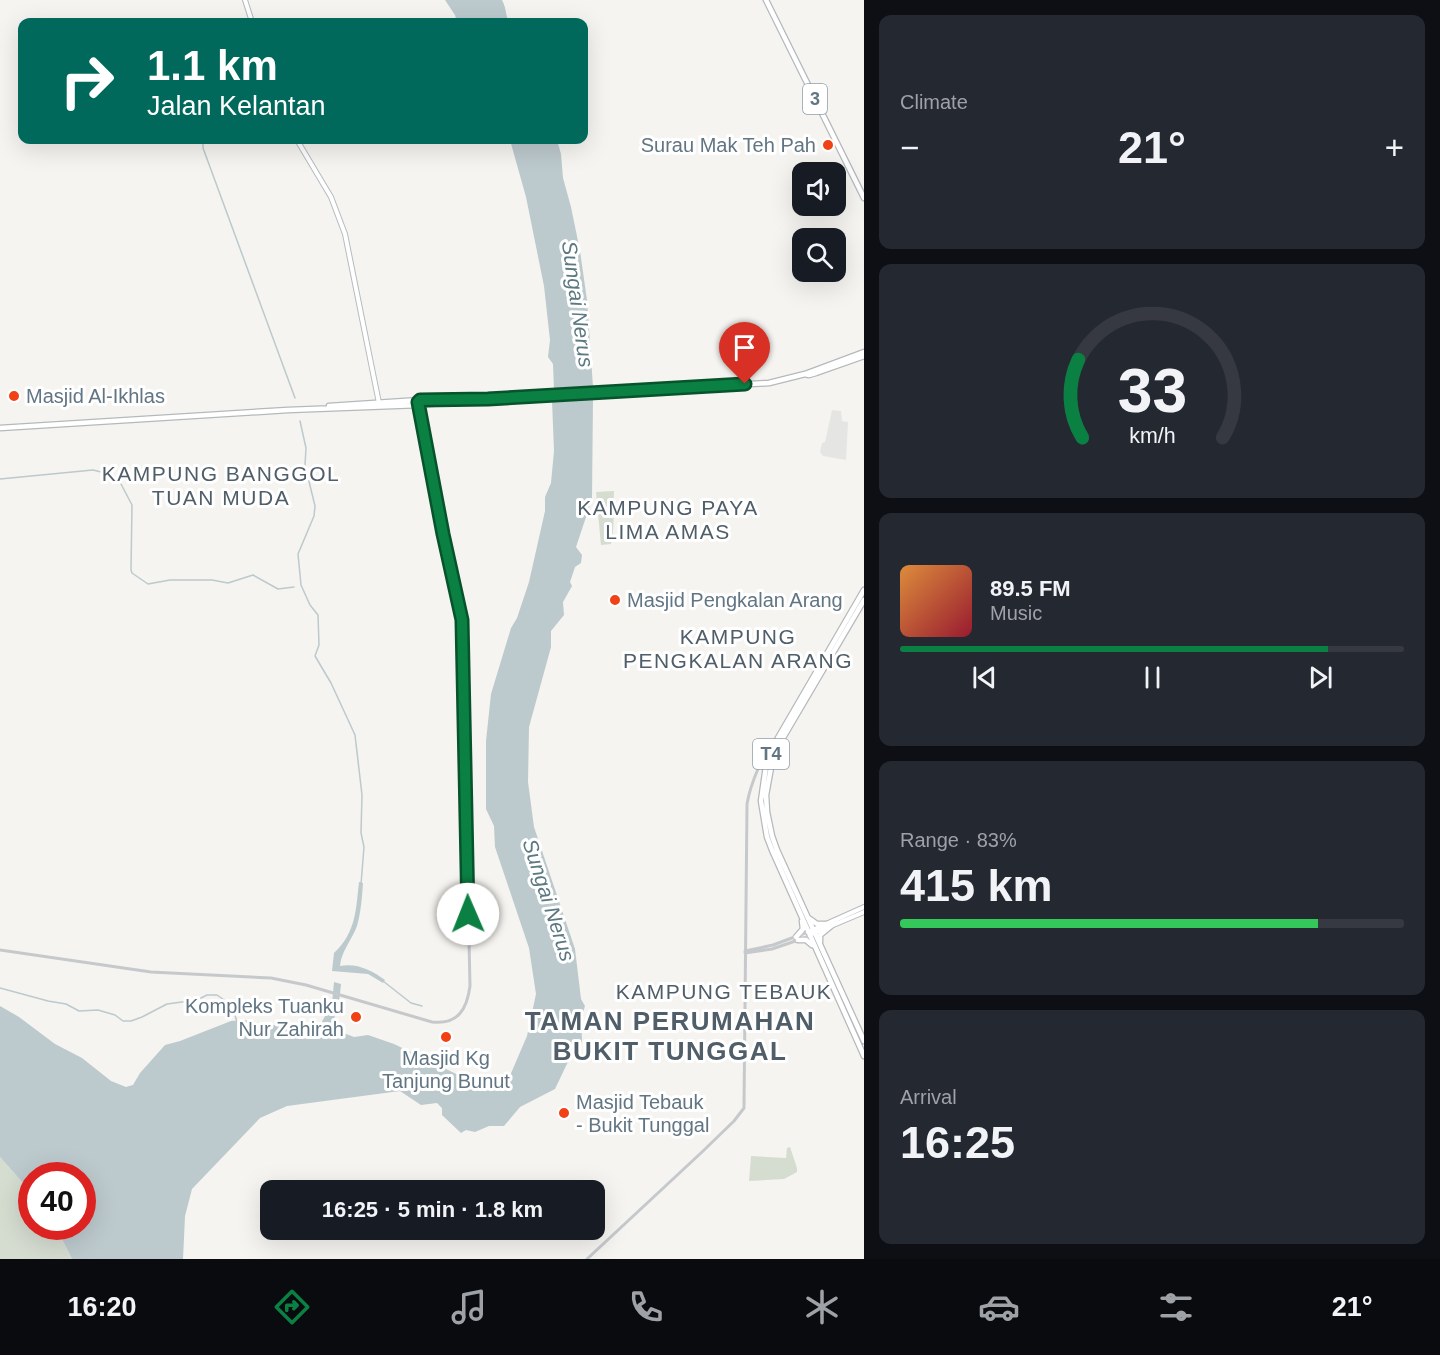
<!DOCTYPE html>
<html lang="en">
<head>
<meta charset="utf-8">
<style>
  body { margin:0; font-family:Arial,sans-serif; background:#242831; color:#f1f3f6; height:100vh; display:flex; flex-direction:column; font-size:22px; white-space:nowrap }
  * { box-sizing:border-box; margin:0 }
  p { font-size:20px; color:#9ea1a6 }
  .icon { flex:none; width:33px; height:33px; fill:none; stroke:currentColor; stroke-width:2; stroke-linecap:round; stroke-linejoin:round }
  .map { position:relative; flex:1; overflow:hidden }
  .side { display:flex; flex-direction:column; gap:15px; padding:15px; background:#0d0f14; width:576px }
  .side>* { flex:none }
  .guide { position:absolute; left:18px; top:18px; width:570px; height:126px; border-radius:12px; box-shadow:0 6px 24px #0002; background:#00695c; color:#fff; overflow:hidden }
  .buttons { position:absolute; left:792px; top:162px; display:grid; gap:12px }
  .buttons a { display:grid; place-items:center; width:54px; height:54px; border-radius:12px; background:#171b24; box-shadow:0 6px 24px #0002; font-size:30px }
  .speed { position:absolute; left:18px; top:1162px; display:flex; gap:12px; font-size:30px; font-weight:700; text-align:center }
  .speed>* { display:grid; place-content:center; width:78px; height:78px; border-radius:50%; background:#171b24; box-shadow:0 6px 24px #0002; line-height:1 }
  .speed .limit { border:9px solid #d22; background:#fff; color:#111 }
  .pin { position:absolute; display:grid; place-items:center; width:51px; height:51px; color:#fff; margin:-62px -26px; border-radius:50% 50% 50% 0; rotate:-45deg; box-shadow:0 0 6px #0007 }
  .pin .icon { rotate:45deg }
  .me { position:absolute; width:66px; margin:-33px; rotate:359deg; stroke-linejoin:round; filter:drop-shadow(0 0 4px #0008) }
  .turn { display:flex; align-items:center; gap:21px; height:126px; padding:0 30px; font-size:27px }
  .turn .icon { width:78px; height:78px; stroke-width:2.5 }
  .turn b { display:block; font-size:42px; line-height:51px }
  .big { font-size:45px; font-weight:800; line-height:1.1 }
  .side .card { flex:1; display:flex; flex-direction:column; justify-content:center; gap:9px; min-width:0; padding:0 21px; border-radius:12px; background:#242831 }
  .side .dial { align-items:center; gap:0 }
  .dial svg { height:156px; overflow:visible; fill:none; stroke:#363941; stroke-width:7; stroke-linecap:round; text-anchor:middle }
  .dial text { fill:#f1f3f6; stroke:none }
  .song { display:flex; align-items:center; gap:18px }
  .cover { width:72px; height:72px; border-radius:9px; background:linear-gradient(135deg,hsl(30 70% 55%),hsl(350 70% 35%)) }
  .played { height:6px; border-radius:3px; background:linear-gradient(90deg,#0b8043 85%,#363941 85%) }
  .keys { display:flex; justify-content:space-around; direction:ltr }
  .heat { display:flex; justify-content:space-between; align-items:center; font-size:33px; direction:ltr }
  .charge { height:9px; border-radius:4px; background:linear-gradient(90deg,#34c759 83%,#363941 0) }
  .trip { position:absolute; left:260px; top:1180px; width:345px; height:60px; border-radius:12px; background:#171b24; box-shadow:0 6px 24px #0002; font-weight:800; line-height:60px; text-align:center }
  .tabs { display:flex; height:96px; justify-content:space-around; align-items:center; background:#090b0e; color:#9ea1a6 }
  .tabs .icon { width:42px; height:42px }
  .tabs .active { color:#0b8043 }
  .tabs b { font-size:27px; color:#f1f3f6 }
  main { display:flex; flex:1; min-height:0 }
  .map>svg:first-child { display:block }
  .built { fill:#e5e6e3 }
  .green { fill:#d5dcd0 }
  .water { fill:#bcc9cd }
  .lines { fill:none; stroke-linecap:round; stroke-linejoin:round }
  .stream { stroke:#bcc9cd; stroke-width:1.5 }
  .secondary-casing { stroke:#b5bbbf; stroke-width:6 }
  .trunk-casing { stroke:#b5b9bc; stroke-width:7 }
  .tertiary { stroke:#c6c9cc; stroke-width:3 }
  .secondary { stroke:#fff; stroke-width:4 }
  .trunk { stroke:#fff; stroke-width:4.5 }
  .route-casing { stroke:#07532c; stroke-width:15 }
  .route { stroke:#0b8043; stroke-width:10 }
  .poi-dot { fill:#f04214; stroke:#fff; stroke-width:2 }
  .labels { text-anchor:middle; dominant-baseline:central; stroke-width:6; stroke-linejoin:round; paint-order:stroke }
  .shield { fill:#fff; stroke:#909ea8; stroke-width:1.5 }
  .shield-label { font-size:18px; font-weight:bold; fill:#617583 }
  .poi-label { font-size:20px; fill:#617583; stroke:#fff; text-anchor:start }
  .water-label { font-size:21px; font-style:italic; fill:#5c7881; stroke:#fff }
  .neighbourhood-label { font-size:21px; letter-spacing:1.5px; fill:#4f5e68; stroke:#fff }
  .district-label { font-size:26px; font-weight:bold; letter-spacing:1.5px; fill:#4f5e68; stroke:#fff }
</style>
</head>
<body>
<main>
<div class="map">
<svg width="864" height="1259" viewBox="0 0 864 1259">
  <rect width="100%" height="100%" fill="#f5f4f0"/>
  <!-- built -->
  <path class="built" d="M832,410L841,411L842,421L848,422L846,460L823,456L820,452L822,443L825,442Z"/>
  <!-- green -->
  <path class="green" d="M614,491C613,509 615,527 611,544L601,545L596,492Z
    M790,1147L797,1168V1172L784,1179L749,1181L751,1156L786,1158L787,1148Z
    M0,1157L31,1192L32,1227H56L72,1259H0Z"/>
  <!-- water -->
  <path class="water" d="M445,0H502C507,10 505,14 509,22H457L455,15Z
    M510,140H557L561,154L563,178L571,207L580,251L587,300L593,387L554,390L553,364L548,357L550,340L544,286L526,197Z
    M593,397L592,499L576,547L582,555L581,563L575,567L570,582L572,586L563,602L564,615L551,631V647L529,727L528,782L534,827L575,949L581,999L585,1006L581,1018L582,1042L575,1047L555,1089L520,1107L504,1126H489L475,1132L466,1130L461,1133L442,1115V1108L437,1103L421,1105L400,1091L287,1106L260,1118L192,1189L185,1216L183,1259H72L56,1227H82V1176H32L31,1192L0,1157V1006L19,1017L55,1044L82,1058L111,1081L126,1087L133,1085L140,1073L165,1045L180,1041L231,1021L244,1020L280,1026L320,1025L332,1004L334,982L341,984L339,1003L331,1028L354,1037L368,1035L394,1044L479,1085L509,1078L527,1036L536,994L529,948L495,847L494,826L486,809V741L491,694L511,628L517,618L529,582L545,511V497L551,483L554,451L552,400Z
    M359,882L363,883C362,897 361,912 357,926C352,940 341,951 340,966C357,963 371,970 385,980L383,983L368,974L332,971L334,953C356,933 356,909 359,882Z"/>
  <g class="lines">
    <!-- stream -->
    <path class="stream" d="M203,140V148L295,398
      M300,421L306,448L305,465L315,506L314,516L298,554L301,585L310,605L318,615L319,645L315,656L331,683L355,735L362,795L361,833L364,847L361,884
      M0,479L93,470L113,475L121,484L132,505L131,570L132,573L148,584L170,580H212L228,583L253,575L278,589L294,587
      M383,981L411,1003L422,1006
      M0,988L48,1001L66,1004L79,1011L98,1010L115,1015L123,1021H131L142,1017L167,1004L197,1000L207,995H217L227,1002L234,1012L237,1022"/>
    <!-- secondary casing -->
    <g class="secondary-casing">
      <path id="secondary" d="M245,0L252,22
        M297,140L331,197L345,234L379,403
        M808,932L864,907
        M812,934L864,912"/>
    </g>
    <!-- trunk casing -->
    <g class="trunk-casing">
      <path id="trunk" d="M766,0L864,198
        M805,374L809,375L816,373L864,356
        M329,406L420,400L486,398
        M0,428L288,410L419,405L490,398L769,383L805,374L864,352
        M864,590L778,738L766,766L761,801L767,837L772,850L864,1056
        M864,600L784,736L772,762L766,795L767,812L772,836L777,850L864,1041
        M810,919L817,924H826
        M796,937L803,929L802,921
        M798,940H806L812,945
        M820,942V935L831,926"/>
    </g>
    <!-- tertiary -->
    <path class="tertiary" d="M0,950L151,972L271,978L306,985L432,1022C458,1025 467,1009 470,986L462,620L443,534L419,404
      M745,951L773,945L808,932
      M745,953L772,949L810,936
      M587,1259L702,1152L734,1121L744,1108L747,804C750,786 763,751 777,739"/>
    <!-- secondary -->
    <use href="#secondary" class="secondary"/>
    <!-- trunk -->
    <use href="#trunk" class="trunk"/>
  </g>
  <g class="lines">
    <!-- route casing -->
    <g class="route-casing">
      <path id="route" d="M468,914L462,620L443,534L418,402L420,400L488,399L745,384"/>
    </g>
    <!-- route -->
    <use href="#route" class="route"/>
  </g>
  <!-- markers -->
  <g class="poi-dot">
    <circle cx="828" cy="145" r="6"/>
    <circle cx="14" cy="396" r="6"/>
    <circle cx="615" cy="600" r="6"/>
    <circle cx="356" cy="1017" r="6"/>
    <circle cx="446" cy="1037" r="6"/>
    <circle cx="564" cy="1113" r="6"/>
  </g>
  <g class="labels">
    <!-- shield labels -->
    <g class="shield">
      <rect x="803" y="84" width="24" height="30" rx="4.5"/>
      <rect x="753" y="739" width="36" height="30" rx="4.5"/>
    </g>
    <g class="shield-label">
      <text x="815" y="99">3</text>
      <text x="771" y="754">T4</text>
    </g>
    <!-- poi labels -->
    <g class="poi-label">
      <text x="816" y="145" text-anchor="end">Surau Mak Teh Pah</text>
      <text x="26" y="396">Masjid Al-Ikhlas</text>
      <text x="627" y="600">Masjid Pengkalan Arang</text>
      <text x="344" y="1006" text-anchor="end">Kompleks Tuanku<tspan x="344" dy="23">Nur Zahirah</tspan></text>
      <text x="446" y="1058" text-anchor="middle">Masjid Kg<tspan x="446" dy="23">Tanjung Bunut</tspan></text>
      <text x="576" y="1102">Masjid Tebauk<tspan x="576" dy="23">- Bukit Tunggal</tspan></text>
    </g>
    <!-- water labels -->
    <g class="water-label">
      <text transform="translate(578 304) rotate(82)">Sungai Nerus</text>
      <text transform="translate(549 900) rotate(72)">Sungai Nerus</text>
    </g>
    <!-- neighbourhood labels -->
    <g class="neighbourhood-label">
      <text x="221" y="473">KAMPUNG BANGGOL<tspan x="221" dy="24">TUAN MUDA</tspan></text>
      <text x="668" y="507">KAMPUNG PAYA<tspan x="668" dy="24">LIMA AMAS</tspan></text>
      <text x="738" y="636">KAMPUNG<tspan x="738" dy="24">PENGKALAN ARANG</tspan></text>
      <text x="724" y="991">KAMPUNG TEBAUK</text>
    </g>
    <!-- district labels -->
    <g class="district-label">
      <text x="670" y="1021">TAMAN PERUMAHAN<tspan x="670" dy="30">BUKIT TUNGGAL</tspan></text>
    </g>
  </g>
</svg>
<div class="buttons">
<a><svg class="icon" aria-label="sound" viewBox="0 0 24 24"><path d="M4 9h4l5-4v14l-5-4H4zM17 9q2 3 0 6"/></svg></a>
<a><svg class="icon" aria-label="search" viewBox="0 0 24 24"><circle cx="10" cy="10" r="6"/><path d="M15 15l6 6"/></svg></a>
</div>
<div class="speed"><div class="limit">40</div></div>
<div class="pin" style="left:745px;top:384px;background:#d93025"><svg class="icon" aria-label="arrive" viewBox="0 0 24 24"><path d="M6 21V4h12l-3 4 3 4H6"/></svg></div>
<svg class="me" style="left:468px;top:914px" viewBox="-20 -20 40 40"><circle r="19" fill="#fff"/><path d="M0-13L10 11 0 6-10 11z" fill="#0b8043"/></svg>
<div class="trip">16:25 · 5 min · 1.8 km</div>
<div class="guide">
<div class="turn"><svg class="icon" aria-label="right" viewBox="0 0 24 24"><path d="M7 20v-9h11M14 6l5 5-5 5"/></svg><div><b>1.1 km</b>Jalan Kelantan</div></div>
</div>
</div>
<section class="side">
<div class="card"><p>Climate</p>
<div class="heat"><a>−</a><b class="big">21°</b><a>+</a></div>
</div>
<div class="card dial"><svg viewBox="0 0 100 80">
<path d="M14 69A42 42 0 1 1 86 69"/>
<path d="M14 69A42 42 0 0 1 12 29" stroke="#0b8043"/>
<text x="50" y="56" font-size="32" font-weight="700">33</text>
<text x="50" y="72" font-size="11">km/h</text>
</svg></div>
<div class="card">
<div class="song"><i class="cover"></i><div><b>89.5 FM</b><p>Music</p></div></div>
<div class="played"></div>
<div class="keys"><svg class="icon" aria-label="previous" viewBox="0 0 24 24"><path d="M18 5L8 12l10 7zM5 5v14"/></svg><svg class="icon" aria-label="pause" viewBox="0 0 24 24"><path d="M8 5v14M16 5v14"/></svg><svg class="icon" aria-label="next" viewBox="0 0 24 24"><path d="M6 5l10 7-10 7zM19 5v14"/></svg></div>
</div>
<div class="card"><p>Range · 83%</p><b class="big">415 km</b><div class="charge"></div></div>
<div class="card"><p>Arrival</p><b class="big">16:25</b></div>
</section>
</main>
<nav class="tabs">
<b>16:20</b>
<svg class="icon active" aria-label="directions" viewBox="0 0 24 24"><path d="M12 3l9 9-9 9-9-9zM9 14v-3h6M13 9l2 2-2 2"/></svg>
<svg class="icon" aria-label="music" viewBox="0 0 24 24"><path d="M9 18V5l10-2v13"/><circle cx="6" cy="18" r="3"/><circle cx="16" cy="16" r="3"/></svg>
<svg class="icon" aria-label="phone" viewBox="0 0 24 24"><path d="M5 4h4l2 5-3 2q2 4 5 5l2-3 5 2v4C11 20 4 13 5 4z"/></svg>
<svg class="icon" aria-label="climate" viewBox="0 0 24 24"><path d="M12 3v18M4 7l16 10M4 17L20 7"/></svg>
<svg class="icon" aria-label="car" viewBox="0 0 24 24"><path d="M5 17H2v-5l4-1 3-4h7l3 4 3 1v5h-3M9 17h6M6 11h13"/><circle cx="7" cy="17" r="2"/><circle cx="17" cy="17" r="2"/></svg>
<svg class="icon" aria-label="filters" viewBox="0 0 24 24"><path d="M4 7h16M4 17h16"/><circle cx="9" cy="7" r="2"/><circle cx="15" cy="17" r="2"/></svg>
<b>21°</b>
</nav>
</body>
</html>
